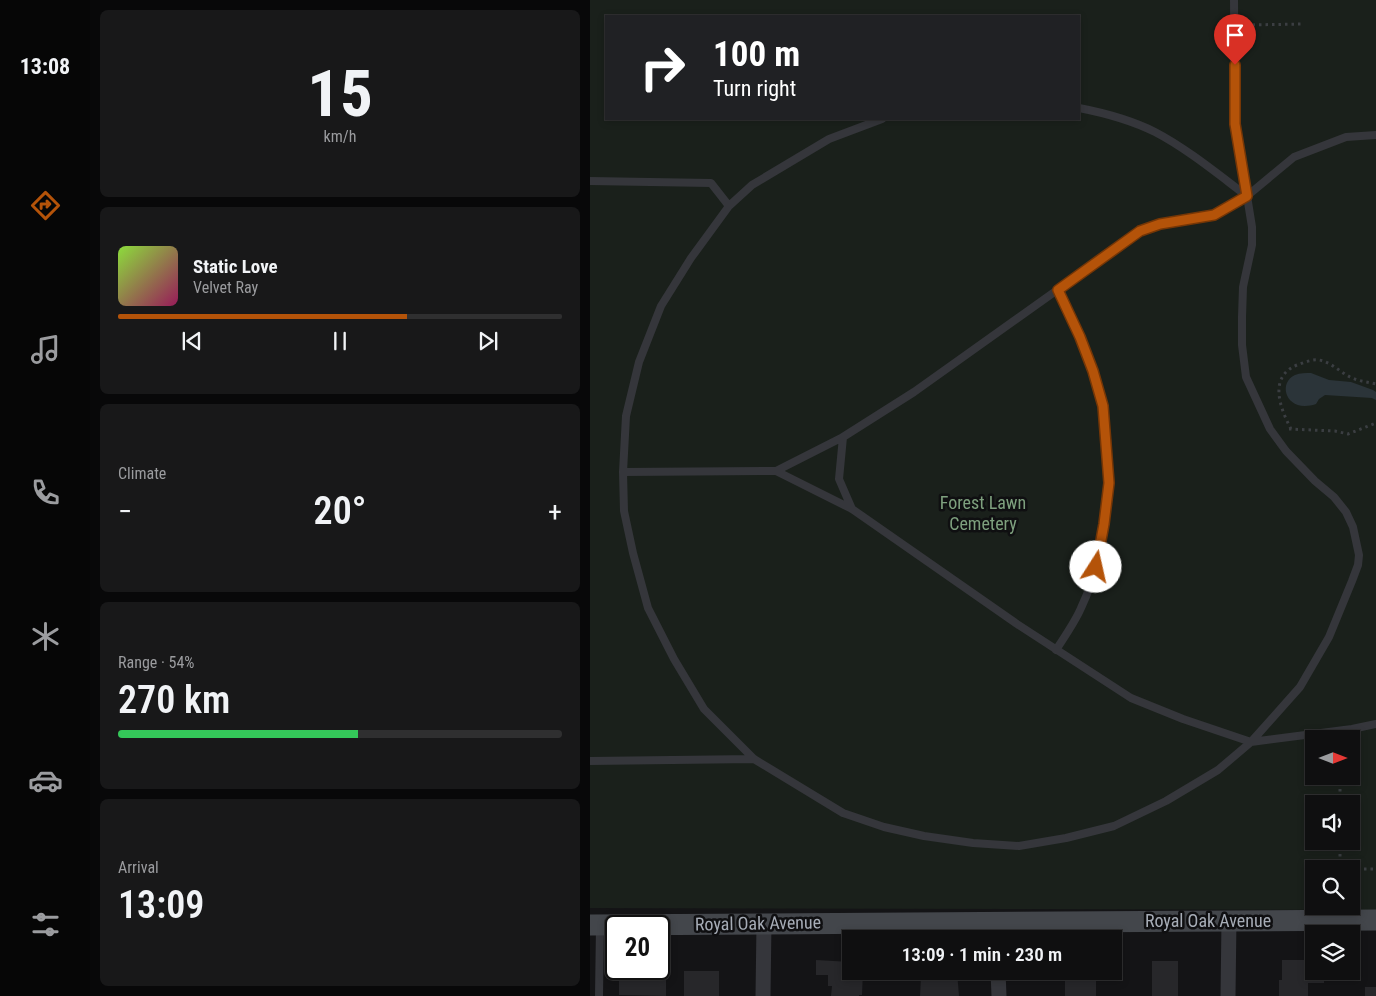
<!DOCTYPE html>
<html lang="en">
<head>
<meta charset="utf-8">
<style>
  body { margin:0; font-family:"Roboto Condensed",sans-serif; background:#181819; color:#f1f3f6; height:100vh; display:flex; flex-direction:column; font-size:19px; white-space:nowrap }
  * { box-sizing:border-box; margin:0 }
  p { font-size:16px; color:#9b9c9f }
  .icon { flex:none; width:28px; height:28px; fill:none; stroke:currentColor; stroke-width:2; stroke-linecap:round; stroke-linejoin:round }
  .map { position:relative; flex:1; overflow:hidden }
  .sheet { display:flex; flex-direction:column; gap:10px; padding:10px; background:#080809; width:500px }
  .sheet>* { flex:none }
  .hud { position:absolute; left:15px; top:15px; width:475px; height:105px; border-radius:0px; box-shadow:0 2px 8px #0003,0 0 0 1px #2f2f30; background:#202124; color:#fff; overflow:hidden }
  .needle { width:32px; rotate:90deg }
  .tools { position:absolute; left:715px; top:730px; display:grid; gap:10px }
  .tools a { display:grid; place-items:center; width:55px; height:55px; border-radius:0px; background:#0f0f10; box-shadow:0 2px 8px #0003,0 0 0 1px #2f2f30; font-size:25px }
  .speed { position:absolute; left:15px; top:915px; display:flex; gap:10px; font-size:25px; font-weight:700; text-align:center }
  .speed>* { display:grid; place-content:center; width:65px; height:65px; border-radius:50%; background:#0f0f10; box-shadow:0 2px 8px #0003,0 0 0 1px #2f2f30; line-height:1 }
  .speed .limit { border:2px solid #111; border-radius:8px; background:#fff; color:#111 }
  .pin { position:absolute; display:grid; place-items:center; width:42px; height:42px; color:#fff; margin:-51px -21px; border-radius:50% 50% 50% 0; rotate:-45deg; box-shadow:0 0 5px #0007 }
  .pin .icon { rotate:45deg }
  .me { position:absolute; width:55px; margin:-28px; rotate:10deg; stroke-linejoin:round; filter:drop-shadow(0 0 4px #0008) }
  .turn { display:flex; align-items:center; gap:18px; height:105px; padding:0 25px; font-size:22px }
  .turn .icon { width:65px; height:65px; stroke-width:2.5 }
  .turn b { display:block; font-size:35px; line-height:42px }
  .big { font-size:38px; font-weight:600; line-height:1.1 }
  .sheet .card { flex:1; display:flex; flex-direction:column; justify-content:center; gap:8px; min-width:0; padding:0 18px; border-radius:8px; background:#181819 }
  .sheet .dial { align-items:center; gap:0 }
  .dial b { font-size:65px; line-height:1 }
  .song { display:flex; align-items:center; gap:15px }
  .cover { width:60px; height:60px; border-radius:8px; background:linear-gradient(135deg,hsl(90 70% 55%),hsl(330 70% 35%)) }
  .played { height:5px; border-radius:2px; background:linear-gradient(90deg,#b45309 65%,#2f2f30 65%) }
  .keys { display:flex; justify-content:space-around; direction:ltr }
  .heat { display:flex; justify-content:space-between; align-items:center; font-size:28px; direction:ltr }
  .charge { height:8px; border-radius:4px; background:linear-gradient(90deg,#34c759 54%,#2f2f30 0) }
  .trip { position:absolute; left:252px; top:930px; width:280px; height:50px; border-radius:0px; background:#0f0f10; box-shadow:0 2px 8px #0003,0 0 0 1px #2f2f30; font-weight:600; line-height:50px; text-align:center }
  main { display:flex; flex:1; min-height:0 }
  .menu { display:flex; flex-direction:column; width:90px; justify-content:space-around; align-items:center; background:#060606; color:#9b9c9f }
  .menu .icon { width:35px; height:35px }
  .menu .current { color:#b45309 }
  .menu b { font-size:22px; color:#f1f3f6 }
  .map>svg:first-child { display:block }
  .green { fill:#1a201b; fill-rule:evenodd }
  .water { fill:#2b3439 }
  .building { fill:#27272a }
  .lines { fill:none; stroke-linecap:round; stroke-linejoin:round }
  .path { stroke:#3b3e42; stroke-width:3; stroke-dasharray:2.5 4; stroke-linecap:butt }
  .lane { stroke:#35363b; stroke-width:8 }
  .street { stroke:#35363b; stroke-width:15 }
  .secondary { stroke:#43464b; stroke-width:21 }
  .route-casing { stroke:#753606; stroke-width:12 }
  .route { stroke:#b45309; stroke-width:9 }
  .labels { text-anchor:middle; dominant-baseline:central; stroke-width:5; stroke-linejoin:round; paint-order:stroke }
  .park-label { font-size:18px; fill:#7ea07e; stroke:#0f0f11 }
  .street-label { font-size:18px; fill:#a6acb6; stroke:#0f0f11 }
</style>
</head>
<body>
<main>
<nav class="menu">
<b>13:08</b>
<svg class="icon current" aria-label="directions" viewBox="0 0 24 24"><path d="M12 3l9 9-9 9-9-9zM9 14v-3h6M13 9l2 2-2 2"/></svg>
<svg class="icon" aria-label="music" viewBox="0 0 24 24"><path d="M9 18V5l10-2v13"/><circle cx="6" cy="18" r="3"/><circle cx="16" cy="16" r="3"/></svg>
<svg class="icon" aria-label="phone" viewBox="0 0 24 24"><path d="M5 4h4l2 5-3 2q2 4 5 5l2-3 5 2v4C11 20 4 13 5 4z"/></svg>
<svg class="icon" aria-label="climate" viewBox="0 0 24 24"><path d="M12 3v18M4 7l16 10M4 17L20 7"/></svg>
<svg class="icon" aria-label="car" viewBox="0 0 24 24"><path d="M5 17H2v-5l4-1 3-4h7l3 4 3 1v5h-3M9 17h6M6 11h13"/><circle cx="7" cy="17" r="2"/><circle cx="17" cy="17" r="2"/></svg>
<svg class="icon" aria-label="filters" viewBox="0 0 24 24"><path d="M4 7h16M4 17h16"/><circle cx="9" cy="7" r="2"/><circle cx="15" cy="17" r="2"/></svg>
</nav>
<section class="sheet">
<div class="card dial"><b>15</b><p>km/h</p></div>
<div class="card">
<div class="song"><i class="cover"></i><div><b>Static Love</b><p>Velvet Ray</p></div></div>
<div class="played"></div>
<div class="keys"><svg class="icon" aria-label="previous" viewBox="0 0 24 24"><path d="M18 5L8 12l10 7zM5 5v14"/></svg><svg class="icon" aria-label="pause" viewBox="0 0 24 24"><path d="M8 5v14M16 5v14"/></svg><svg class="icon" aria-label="next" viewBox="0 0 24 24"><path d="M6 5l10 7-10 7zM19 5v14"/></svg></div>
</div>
<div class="card"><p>Climate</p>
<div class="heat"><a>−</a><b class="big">20°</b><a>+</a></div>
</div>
<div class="card"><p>Range · 54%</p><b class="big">270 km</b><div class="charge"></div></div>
<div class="card"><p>Arrival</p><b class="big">13:09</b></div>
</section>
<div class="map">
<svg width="786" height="996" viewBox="0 0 786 996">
  <rect width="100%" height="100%" fill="#141416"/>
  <!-- green -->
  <path class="green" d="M0,0H786V910L0,908ZM16,16H489V119H16ZM724,739H761V776H724ZM724,804H761V841H724ZM724,869H761V906H724Z"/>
  <!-- water -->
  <path class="water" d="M721,373L739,380L761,382L783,390L786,392V400L782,398L735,395L729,399L726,404C696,414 687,383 705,375C710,373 716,373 721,373Z"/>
  <!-- building -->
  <path class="building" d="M226,960L261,962V971H273L272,995H269V996H241L242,986H238V975H226Z
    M692,960H718V962H724V971H734V983H718V996H689V980H692Z
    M562,961H588V996H562Z
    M29,971H52V977H76V996L29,995Z
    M94,971H129V996H94Z
    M333,971H367L369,996H330L331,977H333Z
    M475,971H506V996H475Z
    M775,987H786V996H775Z"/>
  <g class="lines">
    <!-- path -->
    <path class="path" d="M656,25L713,24
      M699,429L745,431L758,434L786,423
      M701,429C690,408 678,377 707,365C713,363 722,359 729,360C741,362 750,372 760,377C768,381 777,382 786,384
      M750,776V804
      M750,841V869
      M761,869H786"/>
    <!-- lane -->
    <path class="lane" d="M292,119L239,139L162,185L139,206L101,258L71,306L49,362L36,416L33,472L34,511L43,553L58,608L84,659L114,709L164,759L253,813L294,827L334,836L383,843L429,846L476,838L524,826L576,801L628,770L661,742L762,729L786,724
      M0,181L121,183L139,206
      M657,196L704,157L756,137L786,135
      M253,437L249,479L262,509
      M186,471L253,437L324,392L550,231L570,224L624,215L657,196L645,124L644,0
      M33,472L186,471L262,509L427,624L541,698L593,719L661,742L710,687L739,637L762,581L768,565L769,555L763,527L756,512L744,497L725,481L696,451L680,429L656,377L652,345V317L653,287L662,245V227L657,196C629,175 596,148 565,132C541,120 515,113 489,108
      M466,650C475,636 485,622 491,608C523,540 527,441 503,370C494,343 480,317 468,290
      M0,761L164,759
      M9,996L10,926"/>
    <!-- street -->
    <path class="street" d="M408,921V939
      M408,971L409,996
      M173,996L174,923
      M638,996L639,920"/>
    <!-- secondary -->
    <path class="secondary" d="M0,925L786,920"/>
  </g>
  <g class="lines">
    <!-- route casing -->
    <g class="route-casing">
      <path id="route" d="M506,567L514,524L519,483L513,406L503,371L490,337L468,290L550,231L570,224L624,215L657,196L645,124V65"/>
    </g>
    <!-- route -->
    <use href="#route" class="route"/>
  </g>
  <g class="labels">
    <!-- park labels -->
    <g class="park-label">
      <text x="393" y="502">Forest Lawn<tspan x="393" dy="21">Cemetery</tspan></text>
    </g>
    <!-- street labels -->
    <g class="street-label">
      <text x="618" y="920">Royal Oak Avenue</text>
      <text transform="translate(168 923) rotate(-1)">Royal Oak Avenue</text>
    </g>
  </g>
</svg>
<div class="tools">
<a><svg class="needle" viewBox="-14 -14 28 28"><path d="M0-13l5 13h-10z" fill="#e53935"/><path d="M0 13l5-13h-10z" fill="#9b9c9f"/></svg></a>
<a><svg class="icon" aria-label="sound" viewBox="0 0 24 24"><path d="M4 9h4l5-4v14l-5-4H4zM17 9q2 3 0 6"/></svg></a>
<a><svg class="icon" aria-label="search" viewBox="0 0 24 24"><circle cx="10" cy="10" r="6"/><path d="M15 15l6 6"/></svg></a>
<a><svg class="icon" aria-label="layers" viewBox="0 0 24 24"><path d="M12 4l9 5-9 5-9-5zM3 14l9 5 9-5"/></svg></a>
</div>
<div class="speed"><div class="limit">20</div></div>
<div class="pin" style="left:645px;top:65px;background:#d93025"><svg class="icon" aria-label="arrive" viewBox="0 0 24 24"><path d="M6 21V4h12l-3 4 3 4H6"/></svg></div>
<svg class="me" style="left:506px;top:567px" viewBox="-20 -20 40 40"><circle r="19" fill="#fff"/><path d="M0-13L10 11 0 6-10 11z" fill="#b45309"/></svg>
<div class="trip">13:09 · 1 min · 230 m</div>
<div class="hud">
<div class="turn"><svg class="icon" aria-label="right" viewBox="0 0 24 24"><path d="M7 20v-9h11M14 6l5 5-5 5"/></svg><div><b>100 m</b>Turn right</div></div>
</div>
</div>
</main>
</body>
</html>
